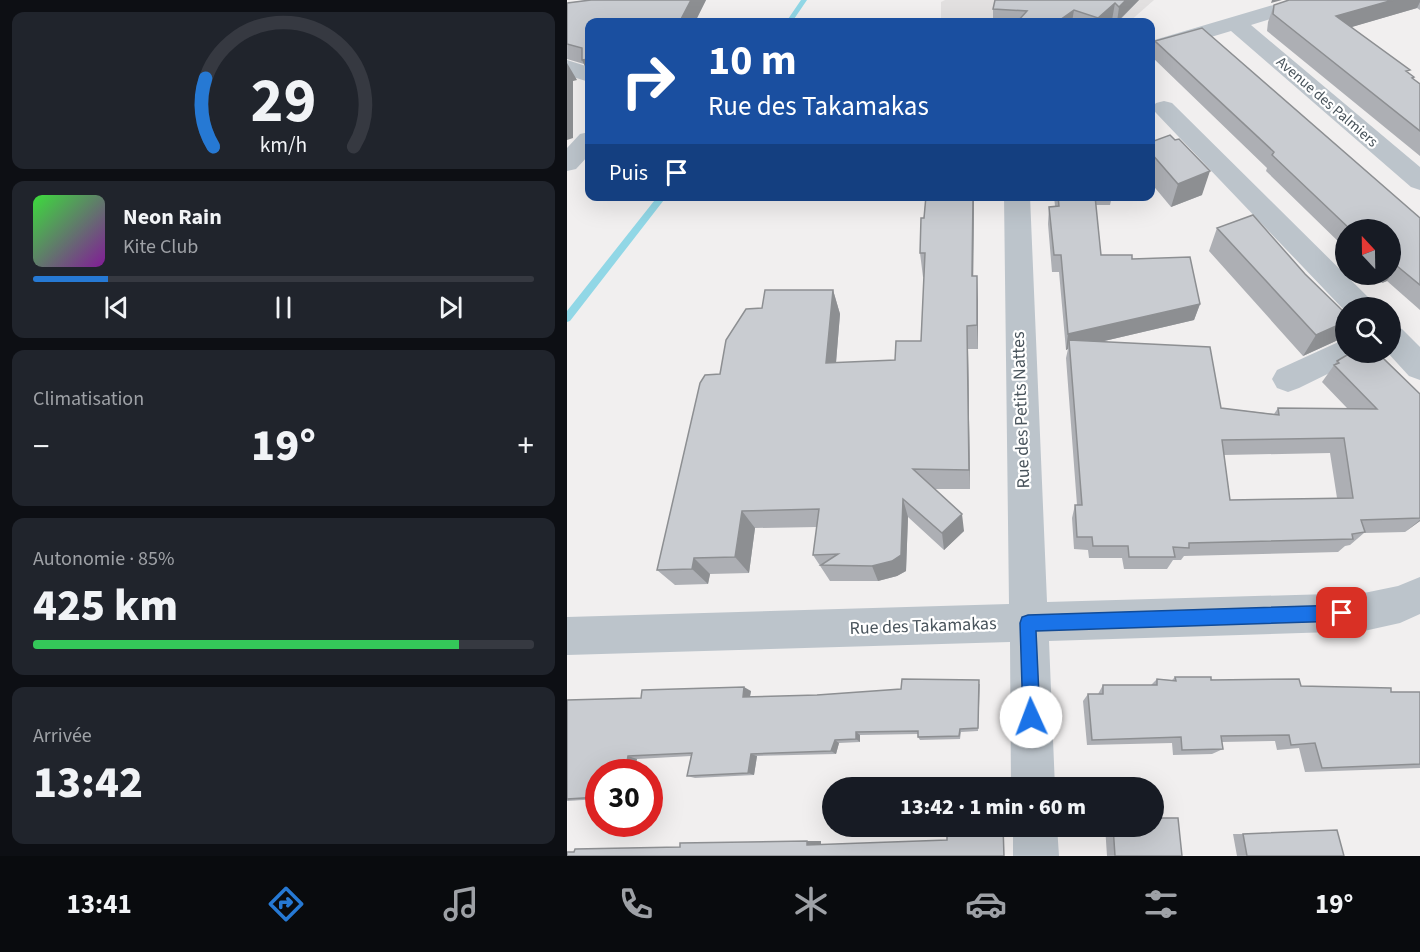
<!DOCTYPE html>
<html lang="fr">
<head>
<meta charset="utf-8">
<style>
  body { margin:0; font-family:"Source Sans 3",sans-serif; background:#20242c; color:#f1f3f6; height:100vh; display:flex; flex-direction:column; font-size:22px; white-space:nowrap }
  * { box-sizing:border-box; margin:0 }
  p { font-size:20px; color:#9ea1a6 }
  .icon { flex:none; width:33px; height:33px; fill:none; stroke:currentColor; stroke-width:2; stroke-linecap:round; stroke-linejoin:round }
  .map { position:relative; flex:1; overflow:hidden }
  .panel { display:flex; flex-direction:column; gap:12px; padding:12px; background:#0d0f14; width:567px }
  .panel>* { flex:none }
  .hud { position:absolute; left:18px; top:18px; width:570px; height:183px; border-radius:12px; box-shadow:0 6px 24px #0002; background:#1a4fa0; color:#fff; overflow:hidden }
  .needle { width:39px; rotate:338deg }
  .tools { position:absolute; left:768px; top:219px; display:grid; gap:12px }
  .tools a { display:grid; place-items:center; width:66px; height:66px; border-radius:50%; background:#171b24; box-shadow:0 6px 24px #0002; font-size:30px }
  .speed { position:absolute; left:18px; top:759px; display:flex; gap:12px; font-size:30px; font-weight:700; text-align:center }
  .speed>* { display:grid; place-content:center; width:78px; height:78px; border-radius:50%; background:#171b24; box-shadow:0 6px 24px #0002; line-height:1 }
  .speed .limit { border:9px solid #d22; background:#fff; color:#111 }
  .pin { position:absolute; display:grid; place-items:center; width:51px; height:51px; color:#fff; margin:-26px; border-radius:12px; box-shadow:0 3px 9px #0006 }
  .me { position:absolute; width:66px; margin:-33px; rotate:358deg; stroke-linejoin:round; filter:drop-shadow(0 0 4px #0008) }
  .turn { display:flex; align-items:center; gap:21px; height:126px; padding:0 24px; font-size:27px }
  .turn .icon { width:78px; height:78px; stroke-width:2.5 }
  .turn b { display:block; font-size:42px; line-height:51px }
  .then { display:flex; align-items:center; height:57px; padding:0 24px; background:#0003; gap:12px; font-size:22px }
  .big { font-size:45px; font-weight:800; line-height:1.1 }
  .panel .card { flex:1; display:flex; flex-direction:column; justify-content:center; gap:9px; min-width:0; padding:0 21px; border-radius:12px; background:#20242c }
  .panel .dial { align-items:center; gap:0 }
  .dial svg { height:156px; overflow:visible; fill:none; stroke:#363941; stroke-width:7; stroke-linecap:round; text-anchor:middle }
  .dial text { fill:#f1f3f6; stroke:none }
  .song { display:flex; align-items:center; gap:18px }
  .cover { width:72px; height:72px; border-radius:9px; background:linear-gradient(135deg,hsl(120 70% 55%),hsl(290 70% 35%)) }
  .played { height:6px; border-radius:3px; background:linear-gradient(90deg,#2679d4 15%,#363941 15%) }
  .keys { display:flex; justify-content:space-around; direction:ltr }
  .heat { display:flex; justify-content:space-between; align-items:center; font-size:33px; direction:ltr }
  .charge { height:9px; border-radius:4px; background:linear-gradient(90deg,#34c759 85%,#363941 0) }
  .trip { position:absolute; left:255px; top:777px; width:342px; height:60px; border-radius:30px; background:#171b24; box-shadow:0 6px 24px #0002; font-weight:800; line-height:60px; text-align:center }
  .tab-bar { display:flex; height:96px; justify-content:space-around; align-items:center; background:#090b0e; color:#9ea1a6 }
  .tab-bar .icon { width:42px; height:42px }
  .tab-bar .on { color:#2679d4 }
  .tab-bar b { font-size:27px; color:#f1f3f6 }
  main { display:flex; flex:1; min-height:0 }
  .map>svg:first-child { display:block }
  .education { fill:#e2e0e0 }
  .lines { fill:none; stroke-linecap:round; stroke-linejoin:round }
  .stream { fill:#91d7e6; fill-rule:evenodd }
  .street { fill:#bcc4cb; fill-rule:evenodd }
  .wall { fill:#adafb4; fill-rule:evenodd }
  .shaded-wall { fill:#8d8f92 }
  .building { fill:#c9ccd1; stroke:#8d8f92; stroke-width:1.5; fill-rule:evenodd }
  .route { fill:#1a73e8; stroke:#114b97; stroke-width:1.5 }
  .labels { text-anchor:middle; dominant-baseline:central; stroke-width:4.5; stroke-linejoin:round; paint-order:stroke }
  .far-street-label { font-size:15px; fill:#48535b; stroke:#fff }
  .street-label { font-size:18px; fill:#48535b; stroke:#fff }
</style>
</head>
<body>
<main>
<section class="panel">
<div class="card dial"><svg viewBox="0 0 100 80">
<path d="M14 69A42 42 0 1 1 86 69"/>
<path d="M14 69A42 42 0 0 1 10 34" stroke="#2679d4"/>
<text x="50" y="56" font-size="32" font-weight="700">29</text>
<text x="50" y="72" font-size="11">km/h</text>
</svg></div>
<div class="card">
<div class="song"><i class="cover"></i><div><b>Neon Rain</b><p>Kite Club</p></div></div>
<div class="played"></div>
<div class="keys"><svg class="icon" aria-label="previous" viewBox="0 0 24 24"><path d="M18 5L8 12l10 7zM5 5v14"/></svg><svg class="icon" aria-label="pause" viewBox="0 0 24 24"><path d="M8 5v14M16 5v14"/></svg><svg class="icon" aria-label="next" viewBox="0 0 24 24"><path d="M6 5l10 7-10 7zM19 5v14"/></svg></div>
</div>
<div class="card"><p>Climatisation</p>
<div class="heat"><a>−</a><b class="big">19°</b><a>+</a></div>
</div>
<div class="card"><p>Autonomie · 85%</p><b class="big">425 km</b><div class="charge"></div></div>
<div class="card"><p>Arrivée</p><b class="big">13:42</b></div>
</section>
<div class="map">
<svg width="853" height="856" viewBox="0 0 853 856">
  <rect width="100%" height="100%" fill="#f1efef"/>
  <!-- education -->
  <path class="education" d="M378,0H587L562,22H374V2Z"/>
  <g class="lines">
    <!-- stream -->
    <path class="stream" d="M234,0H240L225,22H219Z
      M91,196H100L3,321L0,322V311Z"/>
    <!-- street -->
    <path class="street" d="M723,0H755L752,4L684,25L853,167V190L844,187L664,31L584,55V41Z
      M0,60L22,67V82L0,75Z
      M597,101L605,103L804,300L809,308H778V311L589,113L585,108L589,103Z
      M22,132V155L9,169L0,171V148L13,134Z
      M437,196H463L480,602L797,593L831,586L853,577V614L833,623L797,631L482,641L488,788H444L443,642L0,655V617L442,604Z
      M824,325L835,329L853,347V380L842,376L820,352H824Z
      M778,339V352H793L789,360L732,388L721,392L710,388L705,379L710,370Z
      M446,826H490L492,856H446Z"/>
  </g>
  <!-- wall -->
  <path class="wall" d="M20,0H139L128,22H22V75L17,64L0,59V3Z
    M572,0L551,22H548L545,20L542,22H426V9Z
    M853,0V10L850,8L784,27L847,77L846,79L853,84V156L700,31L701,22L707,5Z
    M588,41L853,218V310L820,281L815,283L806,274H824V230H778V248L699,171L700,168L585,57Z
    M608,140L635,195L604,207L584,183V142Z
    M359,196H407L406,276L411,301V349H401L403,489H367L397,531L377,550L341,517L339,571L330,576L311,581H263L246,555L250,527L188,528L182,573L143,574L141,584L108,585L90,570L153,374L195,308L266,290L273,314L269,363L328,360L354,341L357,277H356L353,253Z
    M487,196H545L543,205H529L534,255L565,259L633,304L627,320L533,342L654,408L707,414L711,408H780L755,382L770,361L819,356L817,359L853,394V521L838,532L797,533L783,545L778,546L771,552L617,556L614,560H606L600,569H557L555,558H522L521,550L507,549L505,518L508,505H510L499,358L501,349L499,350L492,272H485L481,224L482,207L488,206ZM763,453L770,498L663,500L657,455Z
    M650,228L771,340L736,356L642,251Z
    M608,677L734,686L824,692H853V768L738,772L732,748L710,750L708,741L655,742L656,749L645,754L606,755L605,743L520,745L516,701L521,694H531L536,685H584L590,679L605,680Z
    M413,684L411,731L394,732L393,739L353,740L351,737V734L293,735V742L272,743L269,754L190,756L187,775L128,778L120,776L124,756L70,759L32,772V799L0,801V700L74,698L184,691L183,697L250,695Z
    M538,826H586L615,856H540Z
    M666,834H676L777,856H670Z"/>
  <!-- shaded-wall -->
  <path class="shaded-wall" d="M124,0H139L128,22H114L113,21Z
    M559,0H572L550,22L552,7Z
    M705,0H715L704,3Z
    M826,0H853V2L850,8L761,34L769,16Z
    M548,3L545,20L542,22H530L531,18Z
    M507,10L505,22H490Z
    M22,59V75L15,60Z
    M0,63L10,80L6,81V138L0,140Z
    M643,171L635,195L604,207L611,184Z
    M406,196H407L406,301L405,276Z
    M830,266L820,281L815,283L820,274H824V270L825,268Z
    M410,276L411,301V349L410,325Z
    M266,290L273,314L267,386L259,363Z
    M633,304L627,320L503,349L502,340L501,349L499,350L501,334Z
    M778,322V329L771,340L736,356L749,335Z
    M400,326L401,349L403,489L402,470Z
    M336,499L341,517L339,571L330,576L311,581L305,566Z
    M175,511L188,528L182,573L168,557Z
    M395,514L397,531L377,550L375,533Z
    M853,520V521L838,532Z
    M127,558L143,574L141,584L125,569Z
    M177,687L184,691L182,701L176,697Z
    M289,732L293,735V742L289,739Z
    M268,740L272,743L269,754L264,751Z
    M184,754L190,756L187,775L181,773Z
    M61,756L70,759L68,772H58Z
    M240,841H254V845H240Z"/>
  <!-- building -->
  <path class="building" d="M24,0H124L113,21L76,20L77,22H22V59L15,60V48L0,44V3Z
    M428,0H559L552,7L548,3L531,18L507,10L490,22L482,20L480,22H450L460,11L426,9Z
    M722,0H826L769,16L843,70L839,71L847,77L845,78L853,84V131L706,14L707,5Z
    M635,28L853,218V285L830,266L825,268L824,267V230H784L705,155L707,152L588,41Z
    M603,135L608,140L612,139L643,171L611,184L584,153V142Z
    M359,196H406L405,276H410V325L400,326L402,470L346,469L395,514L375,533L336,499L334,555L325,561L305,566L254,565L271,554L246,555L252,509L175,511L168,557L127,558L125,569L90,570L133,383L138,375L153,374L159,340L179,309L195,308L198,290H266L259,363L328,360L329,341H354L358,253H353L354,218H357Z
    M491,196H528L534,255H565V259L623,257L633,304L501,334L494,255H487L482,207L492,206Z
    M686,215L738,274L778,313V322L749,335L650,228Z
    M502,340L643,347L654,408L712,415L711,408L810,409L767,365L772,363L770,361L785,352H815L819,356L816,358L853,394V518L794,520L798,532L785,534L786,539L622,543V548L606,547L608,557H562L561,546H526L525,537H510L508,505H515ZM777,438L786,498L663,500L655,440Z
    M608,677H644V680L732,679L734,686L824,688V692H853V764L755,768L748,743L724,745L722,735L654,736L656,749L615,750L614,737L525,740L521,694H536V685H590V679L609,681Z
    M335,679L412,680L411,728L393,729L392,736L351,737V731L289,732V739L268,740L264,751L184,754L181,773L120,776L125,753L61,756L58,772H32V797L0,799V700L74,698L75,690L177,687L176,697L250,695L334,689Z
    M586,818H611L615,856H548L546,826H586Z
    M380,826H436L437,856H0V852H7L8,849L113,847V843L240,841V845L380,840Z
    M770,830L777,856H680L676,834Z"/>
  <!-- route -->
  <path class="route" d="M775,605L781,607L783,613L781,618L775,621L469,631L473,717L470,723L464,726L458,723L456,717L453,623L455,617L461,615Z"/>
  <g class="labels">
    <!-- far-street labels -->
    <g class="far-street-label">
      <text transform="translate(760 102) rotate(41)">Avenue des Palmiers</text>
    </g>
    <!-- street labels -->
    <g class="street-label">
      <text transform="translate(454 410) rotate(-92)">Rue des Petits Nattes</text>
      <text transform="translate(356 626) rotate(-2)">Rue des Takamakas</text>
    </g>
  </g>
</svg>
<div class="tools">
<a><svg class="needle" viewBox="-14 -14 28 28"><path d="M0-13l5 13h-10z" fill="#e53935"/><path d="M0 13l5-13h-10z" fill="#9ea1a6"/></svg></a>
<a><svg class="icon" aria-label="search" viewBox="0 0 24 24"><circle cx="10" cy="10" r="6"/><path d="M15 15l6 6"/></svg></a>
</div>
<div class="speed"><div class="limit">30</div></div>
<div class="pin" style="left:775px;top:613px;background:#d93025"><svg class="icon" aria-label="arrive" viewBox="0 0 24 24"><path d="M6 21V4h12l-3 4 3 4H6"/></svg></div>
<svg class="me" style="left:464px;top:717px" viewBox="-20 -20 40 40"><circle r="19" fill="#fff"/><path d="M0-13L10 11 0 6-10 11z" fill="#1a73e8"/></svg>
<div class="trip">13:42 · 1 min · 60 m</div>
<div class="hud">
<div class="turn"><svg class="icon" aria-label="right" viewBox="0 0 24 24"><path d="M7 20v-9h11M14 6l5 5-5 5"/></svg><div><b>10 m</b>Rue des Takamakas</div></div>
<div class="then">Puis<svg class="icon" aria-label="arrive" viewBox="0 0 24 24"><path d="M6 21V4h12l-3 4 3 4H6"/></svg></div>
</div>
</div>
</main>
<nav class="tab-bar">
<b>13:41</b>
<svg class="icon on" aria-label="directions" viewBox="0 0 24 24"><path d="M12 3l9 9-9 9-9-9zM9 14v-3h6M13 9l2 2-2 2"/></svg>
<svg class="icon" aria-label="music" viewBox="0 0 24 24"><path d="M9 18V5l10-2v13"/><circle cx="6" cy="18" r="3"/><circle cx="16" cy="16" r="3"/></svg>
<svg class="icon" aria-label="phone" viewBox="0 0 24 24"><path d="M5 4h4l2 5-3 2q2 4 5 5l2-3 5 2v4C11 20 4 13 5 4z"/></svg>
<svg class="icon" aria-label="climate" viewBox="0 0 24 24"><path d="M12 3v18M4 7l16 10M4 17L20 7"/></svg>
<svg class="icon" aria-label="car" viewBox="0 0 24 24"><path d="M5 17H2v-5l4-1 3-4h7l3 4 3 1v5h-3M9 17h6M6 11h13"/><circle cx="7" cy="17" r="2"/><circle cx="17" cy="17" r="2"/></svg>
<svg class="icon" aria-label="filters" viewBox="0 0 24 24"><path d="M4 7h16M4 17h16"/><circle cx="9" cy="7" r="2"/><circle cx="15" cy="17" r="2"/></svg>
<b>19°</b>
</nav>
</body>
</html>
